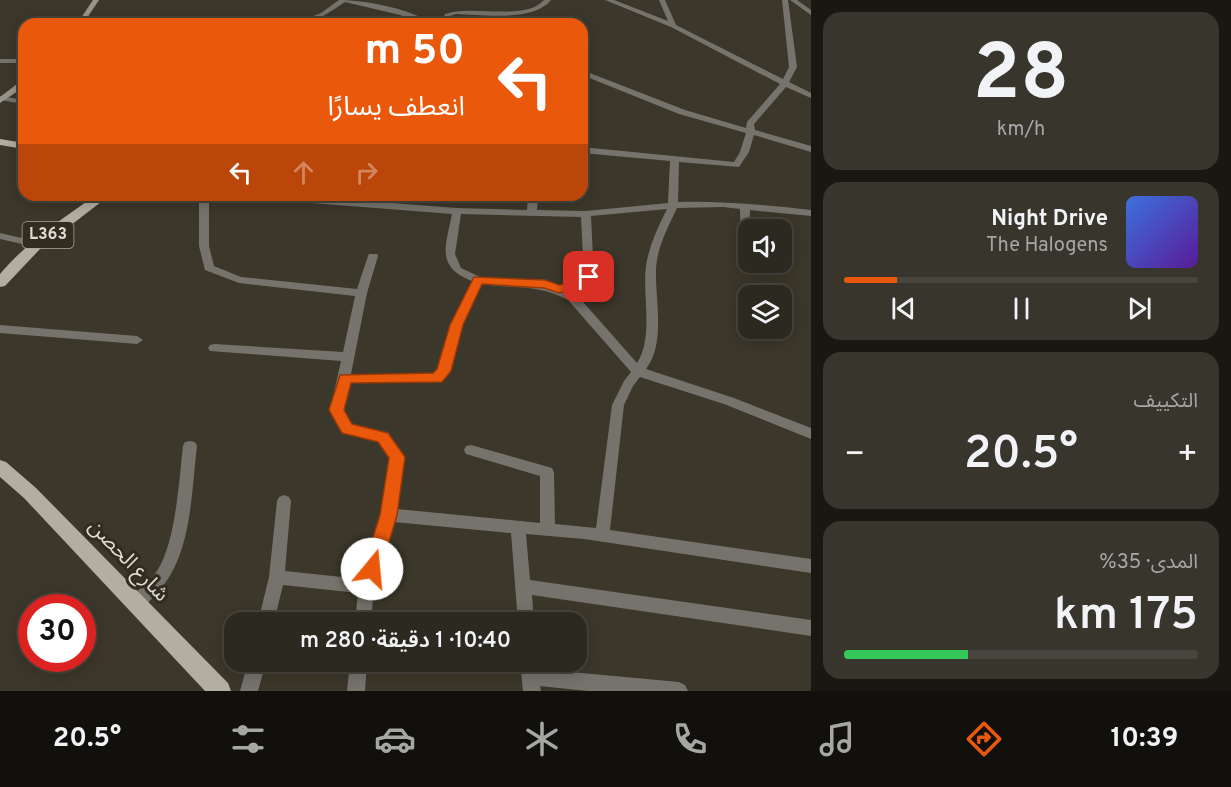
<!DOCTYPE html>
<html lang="ar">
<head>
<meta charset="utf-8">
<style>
  body { margin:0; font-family:Overpass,"Noto Sans Arabic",sans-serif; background:#38352d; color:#f1f3f6; direction:rtl; height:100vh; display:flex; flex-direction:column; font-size:22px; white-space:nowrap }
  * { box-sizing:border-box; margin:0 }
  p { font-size:20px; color:#a6a6a5 }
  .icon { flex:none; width:33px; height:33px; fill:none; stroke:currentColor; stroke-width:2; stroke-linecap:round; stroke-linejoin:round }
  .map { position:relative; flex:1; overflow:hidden; direction:ltr }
  .panel { display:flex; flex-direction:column; gap:12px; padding:12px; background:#181712; width:420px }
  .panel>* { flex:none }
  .guide { position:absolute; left:18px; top:18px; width:570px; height:183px; border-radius:18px; box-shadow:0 3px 15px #0003,0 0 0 2px #48453e; direction:rtl; background:#ea580c; color:#fff; overflow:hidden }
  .tools { position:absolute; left:738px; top:219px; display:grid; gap:12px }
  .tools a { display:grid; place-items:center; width:54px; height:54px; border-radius:12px; background:#2c2920; box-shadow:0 3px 15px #0003,0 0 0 2px #48453e; font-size:30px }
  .speed { position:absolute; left:18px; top:594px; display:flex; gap:12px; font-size:30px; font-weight:700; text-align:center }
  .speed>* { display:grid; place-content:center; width:78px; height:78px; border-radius:50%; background:#2c2920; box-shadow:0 3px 15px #0003,0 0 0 2px #48453e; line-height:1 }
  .speed .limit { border:9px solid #d22; background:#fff; color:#111 }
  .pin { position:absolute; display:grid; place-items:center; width:51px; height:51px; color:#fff; margin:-26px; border-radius:12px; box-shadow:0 3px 9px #0006 }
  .me { position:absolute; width:66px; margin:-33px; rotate:17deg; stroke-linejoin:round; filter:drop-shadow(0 0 4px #0008) }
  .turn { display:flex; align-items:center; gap:21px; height:126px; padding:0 24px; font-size:27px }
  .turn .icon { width:78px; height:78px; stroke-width:2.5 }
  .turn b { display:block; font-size:42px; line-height:51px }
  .lanes { display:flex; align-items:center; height:57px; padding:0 24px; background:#0003; justify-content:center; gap:30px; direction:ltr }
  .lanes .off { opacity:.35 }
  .big { font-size:45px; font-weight:600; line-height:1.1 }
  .panel .widget { flex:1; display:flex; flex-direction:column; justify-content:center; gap:9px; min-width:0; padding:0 21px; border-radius:18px; background:#38352d }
  .panel .dial { align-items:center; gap:0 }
  .dial b { font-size:78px; line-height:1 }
  .song { display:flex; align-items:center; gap:18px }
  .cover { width:72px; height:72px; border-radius:9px; background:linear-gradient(135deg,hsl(220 70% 55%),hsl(270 70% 35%)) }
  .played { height:6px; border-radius:3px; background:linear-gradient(90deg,#ea580c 15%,#48453e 15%) }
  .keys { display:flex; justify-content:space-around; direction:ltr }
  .heat { display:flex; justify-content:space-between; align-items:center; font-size:33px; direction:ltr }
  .charge { height:9px; border-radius:4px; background:linear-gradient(90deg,#34c759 35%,#48453e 0) }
  .trip { position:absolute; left:224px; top:612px; width:363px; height:60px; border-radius:18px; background:#2c2920; box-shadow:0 3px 15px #0003,0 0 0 2px #48453e; font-weight:600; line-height:60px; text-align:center; direction:rtl }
  .tab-bar { display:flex; height:96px; justify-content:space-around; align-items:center; background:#12100d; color:#a6a6a5 }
  .tab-bar .icon { width:42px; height:42px }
  .tab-bar .current { color:#ea580c }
  .tab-bar b { font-size:27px; color:#f1f3f6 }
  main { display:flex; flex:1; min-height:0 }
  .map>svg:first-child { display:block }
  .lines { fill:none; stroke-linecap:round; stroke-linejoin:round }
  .street { fill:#75736c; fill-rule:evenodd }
  .secondary { fill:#98948a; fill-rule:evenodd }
  .primary { fill:#b2aea1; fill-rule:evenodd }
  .route { fill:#ea580c; stroke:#983908; stroke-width:1.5 }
  .labels { text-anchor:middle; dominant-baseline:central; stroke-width:6; stroke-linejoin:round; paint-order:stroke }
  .shield { fill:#312c20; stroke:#aba79e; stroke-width:1.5 }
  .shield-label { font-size:16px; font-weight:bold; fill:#dfdcd4 }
  .near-street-label { font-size:21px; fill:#dfdcd4; stroke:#312c20 }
</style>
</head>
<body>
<main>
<section class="panel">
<div class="widget dial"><b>28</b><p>km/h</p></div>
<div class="widget">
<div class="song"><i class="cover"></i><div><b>Night Drive</b><p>The Halogens</p></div></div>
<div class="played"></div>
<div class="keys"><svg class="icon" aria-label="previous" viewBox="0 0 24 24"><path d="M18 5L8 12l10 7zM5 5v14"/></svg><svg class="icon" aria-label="pause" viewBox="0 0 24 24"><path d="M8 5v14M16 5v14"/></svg><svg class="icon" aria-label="next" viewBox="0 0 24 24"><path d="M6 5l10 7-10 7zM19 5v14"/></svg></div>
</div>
<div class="widget"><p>التكييف</p>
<div class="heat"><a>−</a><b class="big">20.5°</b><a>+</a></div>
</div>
<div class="widget"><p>المدى · 35%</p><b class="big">175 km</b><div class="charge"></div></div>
</section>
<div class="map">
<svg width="811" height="691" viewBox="0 0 811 691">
  <rect width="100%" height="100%" fill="#3b372a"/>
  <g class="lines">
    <!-- street -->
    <path class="street" d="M339,0C366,0 411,9 433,24H424L400,15L345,2C329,13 313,24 293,24L321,13Z
      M544,0H551C534,22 482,15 456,14L450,16L447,24H441L445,14C471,4 525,22 544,0Z
      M605,0H614L668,21L659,0H665L676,25L783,79L789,67L782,0H788L797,67L789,82L811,93V98L786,87L754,124L755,130L811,146V152L754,135L749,152L739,167L679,162L678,202C723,201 766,205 811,210V216L750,210L748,254H746L741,251L740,209L723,207L677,208C668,227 657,248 656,269C655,300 666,343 646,369L734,398L811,428V439L724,404L640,377L633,386L624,405L610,530L811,559V573L584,539L526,534L530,580L811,620V636L532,595L534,622H518L511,533L394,522L374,587L371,622H355L358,593L283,585L274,622H258L269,577L277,501L279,497L284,495L289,497L291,501L285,571L361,579L382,515L390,458L379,441L342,432L330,410L341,361L210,351L208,348L210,345L214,344L343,352L355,296L239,283L205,270L199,246V195H209V246L214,266L241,277L357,289L368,256L369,254H377L378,256L367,293L351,374H434L438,369L450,325L472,281C435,267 446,245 452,214L249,198L244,195H287L457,208L527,210L528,195H538L537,210L586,211L668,203L670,161L582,153V147L734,162L740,152L746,133L679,114L582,75V70L685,110L746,128L747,122L780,84L671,27ZM667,209C658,227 649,246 646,266C642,294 654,337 637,363L576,294L569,291L589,286L594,277L591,216ZM461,214L581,217L584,277L581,281L558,286L537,281L491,279L480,277L461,268L455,254ZM482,284C513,289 539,284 568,300L631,372L624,381L612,405L596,528L555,524L554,472L552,468L471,445L466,446L464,450L466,454L540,476V523L397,509L404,457L388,433L351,424L344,410L349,383L441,382L450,371L462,325Z
      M790,0H797L811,10V15Z
      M0,59H24V63H0Z
      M0,96L24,100V104L0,100Z
      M0,233L39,242L40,244L35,247L0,239Z
      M0,325L137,336L143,340L137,344L0,333Z
      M190,441L195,442L197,446C191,495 192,560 154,596C149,602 143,608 136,610L130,608L128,603L130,598C139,589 150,581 157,571C176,542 179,480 183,446L185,442Z
      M248,662H266L258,691H240Z
      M350,662H367L365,691H347Z
      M520,662H537L538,669L679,682L685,685L688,691H588L540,686L541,691H523Z"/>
    <!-- secondary -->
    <path class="secondary" d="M93,0H99L83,24H77Z
      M21,81H24V87L0,103V97Z"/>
    <!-- primary -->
    <path class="primary" d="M0,139L24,143V149L0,145Z
      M96,195H110L40,249L5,286L0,287V274C27,242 62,219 96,195Z
      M0,460L6,462L36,488L228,683L231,691H205L24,498L0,477Z"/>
  </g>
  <!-- route -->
  <path class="route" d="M589,273L595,277L589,287L559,293L544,288L482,284L463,325L451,371L442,382L351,383L344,410L352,424L388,433L405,457L397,515L381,569L378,575L372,577L366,575L363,569L380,515L389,458L378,442L342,433L329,410L340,375L433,373L437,369L450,325L474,277L545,280L559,285L580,281L584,274Z"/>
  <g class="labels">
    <!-- shield labels -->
    <rect class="shield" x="22.5" y="222" width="51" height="26" rx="4.5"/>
    <g class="shield-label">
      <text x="48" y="235">L363</text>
    </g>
    <!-- near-street labels -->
    <g class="near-street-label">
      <text transform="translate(128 561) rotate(46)">شارع الحصن</text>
    </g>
  </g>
</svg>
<div class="tools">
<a><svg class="icon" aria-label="sound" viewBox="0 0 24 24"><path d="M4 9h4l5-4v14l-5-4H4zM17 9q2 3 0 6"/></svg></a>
<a><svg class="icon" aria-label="layers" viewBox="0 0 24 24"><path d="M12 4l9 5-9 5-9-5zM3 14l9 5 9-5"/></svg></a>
</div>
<div class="speed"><div class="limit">30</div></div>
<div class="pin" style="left:589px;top:277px;background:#d93025"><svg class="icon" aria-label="arrive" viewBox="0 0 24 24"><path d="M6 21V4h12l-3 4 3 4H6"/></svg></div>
<svg class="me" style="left:372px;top:569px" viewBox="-20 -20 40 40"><circle r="19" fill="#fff"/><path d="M0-13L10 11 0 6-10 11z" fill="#ea580c"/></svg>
<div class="trip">10:40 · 1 دقيقة · 280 m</div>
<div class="guide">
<div class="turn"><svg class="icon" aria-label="left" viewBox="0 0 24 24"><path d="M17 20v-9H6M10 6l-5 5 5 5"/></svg><div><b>50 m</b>انعطف يسارًا</div></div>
<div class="lanes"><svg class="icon" aria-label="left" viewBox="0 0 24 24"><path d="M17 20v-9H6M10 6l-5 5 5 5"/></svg><svg class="icon off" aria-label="ahead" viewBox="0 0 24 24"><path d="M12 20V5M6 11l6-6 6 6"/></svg><svg class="icon off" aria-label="right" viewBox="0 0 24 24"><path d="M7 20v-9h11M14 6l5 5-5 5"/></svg></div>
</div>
</div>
</main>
<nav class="tab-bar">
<b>10:39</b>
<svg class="icon current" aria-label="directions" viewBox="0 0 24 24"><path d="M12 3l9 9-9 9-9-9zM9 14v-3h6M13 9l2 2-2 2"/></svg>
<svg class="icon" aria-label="music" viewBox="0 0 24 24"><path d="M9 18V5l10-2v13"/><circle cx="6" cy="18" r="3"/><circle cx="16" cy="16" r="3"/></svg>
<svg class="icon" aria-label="phone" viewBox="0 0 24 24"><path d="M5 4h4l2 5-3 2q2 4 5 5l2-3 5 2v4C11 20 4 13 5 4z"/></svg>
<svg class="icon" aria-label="climate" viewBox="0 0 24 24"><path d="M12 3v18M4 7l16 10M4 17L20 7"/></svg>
<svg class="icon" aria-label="car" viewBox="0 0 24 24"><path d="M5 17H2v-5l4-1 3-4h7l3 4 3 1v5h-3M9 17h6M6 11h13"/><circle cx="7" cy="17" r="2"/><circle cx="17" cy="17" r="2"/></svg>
<svg class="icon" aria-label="filters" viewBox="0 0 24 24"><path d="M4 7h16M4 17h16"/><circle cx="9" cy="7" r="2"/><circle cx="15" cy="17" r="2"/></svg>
<b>20.5°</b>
</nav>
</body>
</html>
